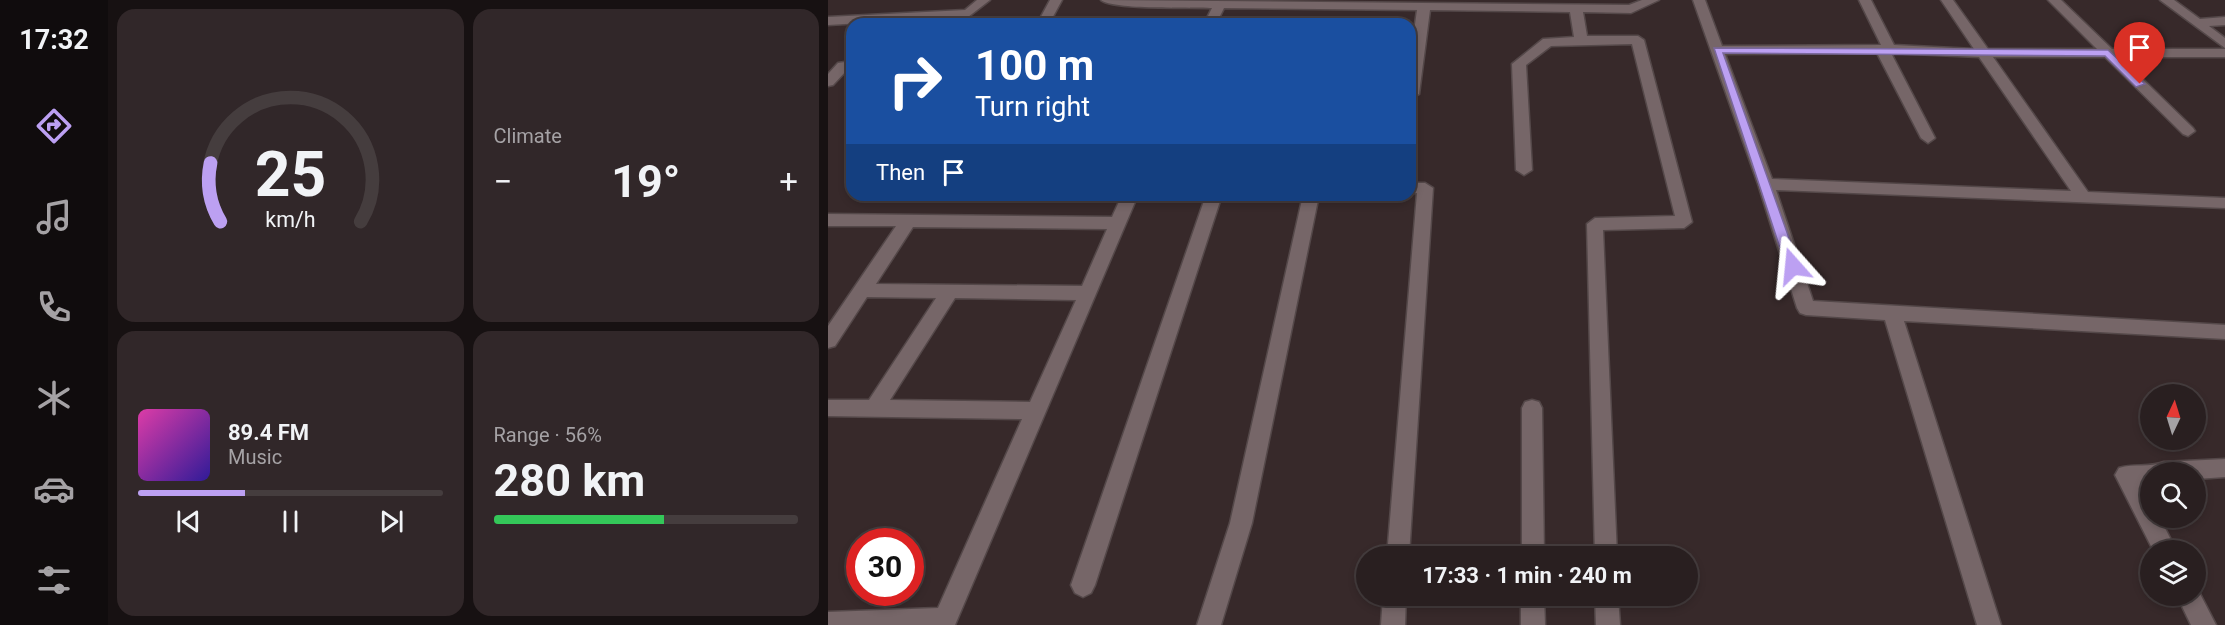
<!DOCTYPE html>
<html lang="en">
<head>
<meta charset="utf-8">
<style>
  body { margin:0; font-family:Roboto,sans-serif; background:#312729; color:#f1f3f6; height:100vh; display:flex; flex-direction:column; font-size:22px; white-space:nowrap }
  * { box-sizing:border-box; margin:0 }
  p { font-size:20px; color:#a5a2a5 }
  .icon { flex:none; width:33px; height:33px; fill:none; stroke:currentColor; stroke-width:2; stroke-linecap:round; stroke-linejoin:round }
  .map { position:relative; flex:1; overflow:hidden }
  .sheet { display:flex; flex-direction:column; gap:9px; padding:9px; background:#171112; width:720px }
  .sheet>* { flex:none }
  .top-card { position:absolute; left:18px; top:18px; width:570px; height:183px; border-radius:18px; box-shadow:0 3px 9px #0003,0 0 0 2px #453d3e; background:#1a4fa0; color:#fff; overflow:hidden }
  .needle { width:39px; rotate:4deg }
  .controls { position:absolute; left:1312px; top:384px; display:grid; gap:12px }
  .controls a { display:grid; place-items:center; width:66px; height:66px; border-radius:50%; background:#291f20; box-shadow:0 3px 9px #0003,0 0 0 2px #453d3e; font-size:30px }
  .speed { position:absolute; left:18px; top:528px; display:flex; gap:12px; font-size:30px; font-weight:700; text-align:center }
  .speed>* { display:grid; place-content:center; width:78px; height:78px; border-radius:50%; background:#291f20; box-shadow:0 3px 9px #0003,0 0 0 2px #453d3e; line-height:1 }
  .speed .limit { border:9px solid #d22; background:#fff; color:#111 }
  .pin { position:absolute; display:grid; place-items:center; width:51px; height:51px; color:#fff; margin:-62px -26px; border-radius:50% 50% 50% 0; rotate:-45deg; box-shadow:0 0 6px #0007 }
  .pin .icon { rotate:45deg }
  .me { position:absolute; width:66px; margin:-33px; rotate:342deg; stroke-linejoin:round; filter:drop-shadow(0 0 4px #0008) }
  .turn { display:flex; align-items:center; gap:21px; height:126px; padding:0 30px; font-size:27px }
  .turn .icon { width:78px; height:78px; stroke-width:2.5 }
  .turn b { display:block; font-size:42px; line-height:51px }
  .then { display:flex; align-items:center; height:57px; padding:0 30px; background:#0003; gap:12px; font-size:22px }
  .big { font-size:45px; font-weight:700; line-height:1.1 }
  .sheet .widget { flex:1; display:flex; flex-direction:column; justify-content:center; gap:9px; min-width:0; padding:0 21px; border-radius:18px; background:#312729 }
  .sheet .dial { align-items:center; gap:0 }
  .dial svg { height:156px; overflow:visible; fill:none; stroke:#453d3e; stroke-width:7; stroke-linecap:round; text-anchor:middle }
  .dial text { fill:#f1f3f6; stroke:none }
  .song { display:flex; align-items:center; gap:18px }
  .cover { width:72px; height:72px; border-radius:9px; background:linear-gradient(135deg,hsl(320 70% 55%),hsl(250 70% 35%)) }
  .played { height:6px; border-radius:3px; background:linear-gradient(90deg,#bca0f2 35%,#453d3e 35%) }
  .keys { display:flex; justify-content:space-around; direction:ltr }
  .heat { display:flex; justify-content:space-between; align-items:center; font-size:33px; direction:ltr }
  .charge { height:9px; border-radius:4px; background:linear-gradient(90deg,#34c759 56%,#453d3e 0) }
  .sheet .tiles { flex:1; display:grid; gap:9px; grid-template-columns:repeat(2,1fr) }
  .trip { position:absolute; left:528px; top:546px; width:342px; height:60px; border-radius:30px; background:#291f20; box-shadow:0 3px 9px #0003,0 0 0 2px #453d3e; font-weight:700; line-height:60px; text-align:center }
  main { display:flex; flex:1; min-height:0 }
  .dock { display:flex; flex-direction:column; width:108px; justify-content:space-around; align-items:center; background:#100c0d; color:#a5a2a5 }
  .dock .icon { width:42px; height:42px }
  .dock .selected { color:#bca0f2 }
  .dock b { font-size:27px; color:#f1f3f6 }
  .map>svg:first-child { display:block }
  .lines { fill:none; stroke-linecap:round; stroke-linejoin:round }
  .minor-casing { stroke:#544849; stroke-width:3 }
  .minor { fill:#766668; fill-rule:evenodd }
  .route { fill:#bca0f2; stroke:#7a689d; stroke-width:1.5 }
</style>
</head>
<body>
<main>
<nav class="dock">
<b>17:32</b>
<svg class="icon selected" aria-label="directions" viewBox="0 0 24 24"><path d="M12 3l9 9-9 9-9-9zM9 14v-3h6M13 9l2 2-2 2"/></svg>
<svg class="icon" aria-label="music" viewBox="0 0 24 24"><path d="M9 18V5l10-2v13"/><circle cx="6" cy="18" r="3"/><circle cx="16" cy="16" r="3"/></svg>
<svg class="icon" aria-label="phone" viewBox="0 0 24 24"><path d="M5 4h4l2 5-3 2q2 4 5 5l2-3 5 2v4C11 20 4 13 5 4z"/></svg>
<svg class="icon" aria-label="climate" viewBox="0 0 24 24"><path d="M12 3v18M4 7l16 10M4 17L20 7"/></svg>
<svg class="icon" aria-label="car" viewBox="0 0 24 24"><path d="M5 17H2v-5l4-1 3-4h7l3 4 3 1v5h-3M9 17h6M6 11h13"/><circle cx="7" cy="17" r="2"/><circle cx="17" cy="17" r="2"/></svg>
<svg class="icon" aria-label="filters" viewBox="0 0 24 24"><path d="M4 7h16M4 17h16"/><circle cx="9" cy="7" r="2"/><circle cx="15" cy="17" r="2"/></svg>
</nav>
<section class="sheet">
<div class="tiles">
<div class="widget dial"><svg viewBox="0 0 100 80">
<path d="M14 69A42 42 0 1 1 86 69"/>
<path d="M14 69A42 42 0 0 1 9 39" stroke="#bca0f2"/>
<text x="50" y="56" font-size="32" font-weight="700">25</text>
<text x="50" y="72" font-size="11">km/h</text>
</svg></div>
<div class="widget"><p>Climate</p>
<div class="heat"><a>−</a><b class="big">19°</b><a>+</a></div>
</div>
<div class="widget">
<div class="song"><i class="cover"></i><div><b>89.4 FM</b><p>Music</p></div></div>
<div class="played"></div>
<div class="keys"><svg class="icon" aria-label="previous" viewBox="0 0 24 24"><path d="M18 5L8 12l10 7zM5 5v14"/></svg><svg class="icon" aria-label="pause" viewBox="0 0 24 24"><path d="M8 5v14M16 5v14"/></svg><svg class="icon" aria-label="next" viewBox="0 0 24 24"><path d="M6 5l10 7-10 7zM19 5v14"/></svg></div>
</div>
<div class="widget"><p>Range · 56%</p><b class="big">280 km</b><div class="charge"></div></div>
</div>
</section>
<div class="map">
<svg width="1397" height="625" viewBox="0 0 1397 625">
  <rect width="100%" height="100%" fill="#37292a"/>
  <g class="lines">
    <!-- minor casing -->
    <g class="minor-casing">
      <path id="minor" d="M149,0H162L140,17L0,25V17L137,10Z
        M222,0H234L221,24H209Z
        M273,0L801,5L814,0H831L803,13L755,12L759,36H810L816,40L864,222L856,228L775,230L789,556H767L759,224L767,218L847,216L804,44L723,46L698,65L704,170L696,175L688,170L684,64L715,39L746,37L742,12L602,10L591,94L584,98L582,60L589,10L396,8L388,24H376L384,8C364,7 285,10 273,0Z
        M865,0H877L894,46L1053,45L1031,0H1043L1066,45L1146,49L1113,0H1125L1160,49H1269L1220,0H1233L1284,49H1397V57H1292L1365,128L1367,131L1360,136L1355,134L1277,57H1165L1260,192L1397,198V208L948,190L985,301L1397,325V339L1076,321L1173,625H1149L1057,320L978,315L972,313L969,308L930,184ZM1049,53L1093,138L1100,143L1107,138L1063,53L1151,57L1243,191L944,179L897,54Z
        M1332,0H1346L1372,19L1397,17V25L1381,26L1397,38V48Z
        M24,61V69L19,70L5,85L0,86V74L10,63Z
        M582,183H597L605,188L581,556H559L589,193H582Z
        M294,195H310L127,625H0V612L110,608L194,419L0,416V400H41L108,298L39,297L7,346L0,348V326L68,226H0V214L284,217ZM85,227L279,229L254,286L48,284ZM127,298L248,300L202,402L62,400Z
        M378,195H394L267,585L263,593L255,597L247,593L243,585Z
        M475,195H491L424,523L393,625H369L402,523Z
        M704,400L711,402L714,408L716,556H694V408L697,402Z
        M1397,459V477L1368,479V472H1323V483H1313L1323,501V518H1332L1348,550H1325L1287,475L1291,468C1306,463 1322,468 1336,462Z
        M1368,587L1369,588L1388,625H1363L1349,596H1368Z
        M555,596H578L577,625H553Z
        M693,596H716L717,625H693Z
        M767,596H790L792,625H768Z"/>
    </g>
    <!-- minor -->
    <use href="#minor" class="minor"/>
  </g>
  <!-- route -->
  <path class="route" d="M886,48L1280,50L1317,84L1308,87L1277,56L895,53L971,266L965,271L958,266Z"/>
</svg>
<div class="controls">
<a><svg class="needle" viewBox="-14 -14 28 28"><path d="M0-13l5 13h-10z" fill="#e53935"/><path d="M0 13l5-13h-10z" fill="#a5a2a5"/></svg></a>
<a><svg class="icon" aria-label="search" viewBox="0 0 24 24"><circle cx="10" cy="10" r="6"/><path d="M15 15l6 6"/></svg></a>
<a><svg class="icon" aria-label="layers" viewBox="0 0 24 24"><path d="M12 4l9 5-9 5-9-5zM3 14l9 5 9-5"/></svg></a>
</div>
<div class="speed"><div class="limit">30</div></div>
<div class="pin" style="left:1312px;top:84px;background:#d93025"><svg class="icon" aria-label="arrive" viewBox="0 0 24 24"><path d="M6 21V4h12l-3 4 3 4H6"/></svg></div>
<svg class="me" style="left:965px;top:266px" viewBox="-20 -20 40 40"><path d="M0-17L14 15 0 8-14 15z" fill="#bca0f2" stroke="#fff" stroke-width="4"/></svg>
<div class="trip">17:33 · 1 min · 240 m</div>
<div class="top-card">
<div class="turn"><svg class="icon" aria-label="right" viewBox="0 0 24 24"><path d="M7 20v-9h11M14 6l5 5-5 5"/></svg><div><b>100 m</b>Turn right</div></div>
<div class="then">Then<svg class="icon" aria-label="arrive" viewBox="0 0 24 24"><path d="M6 21V4h12l-3 4 3 4H6"/></svg></div>
</div>
</div>
</main>
</body>
</html>
